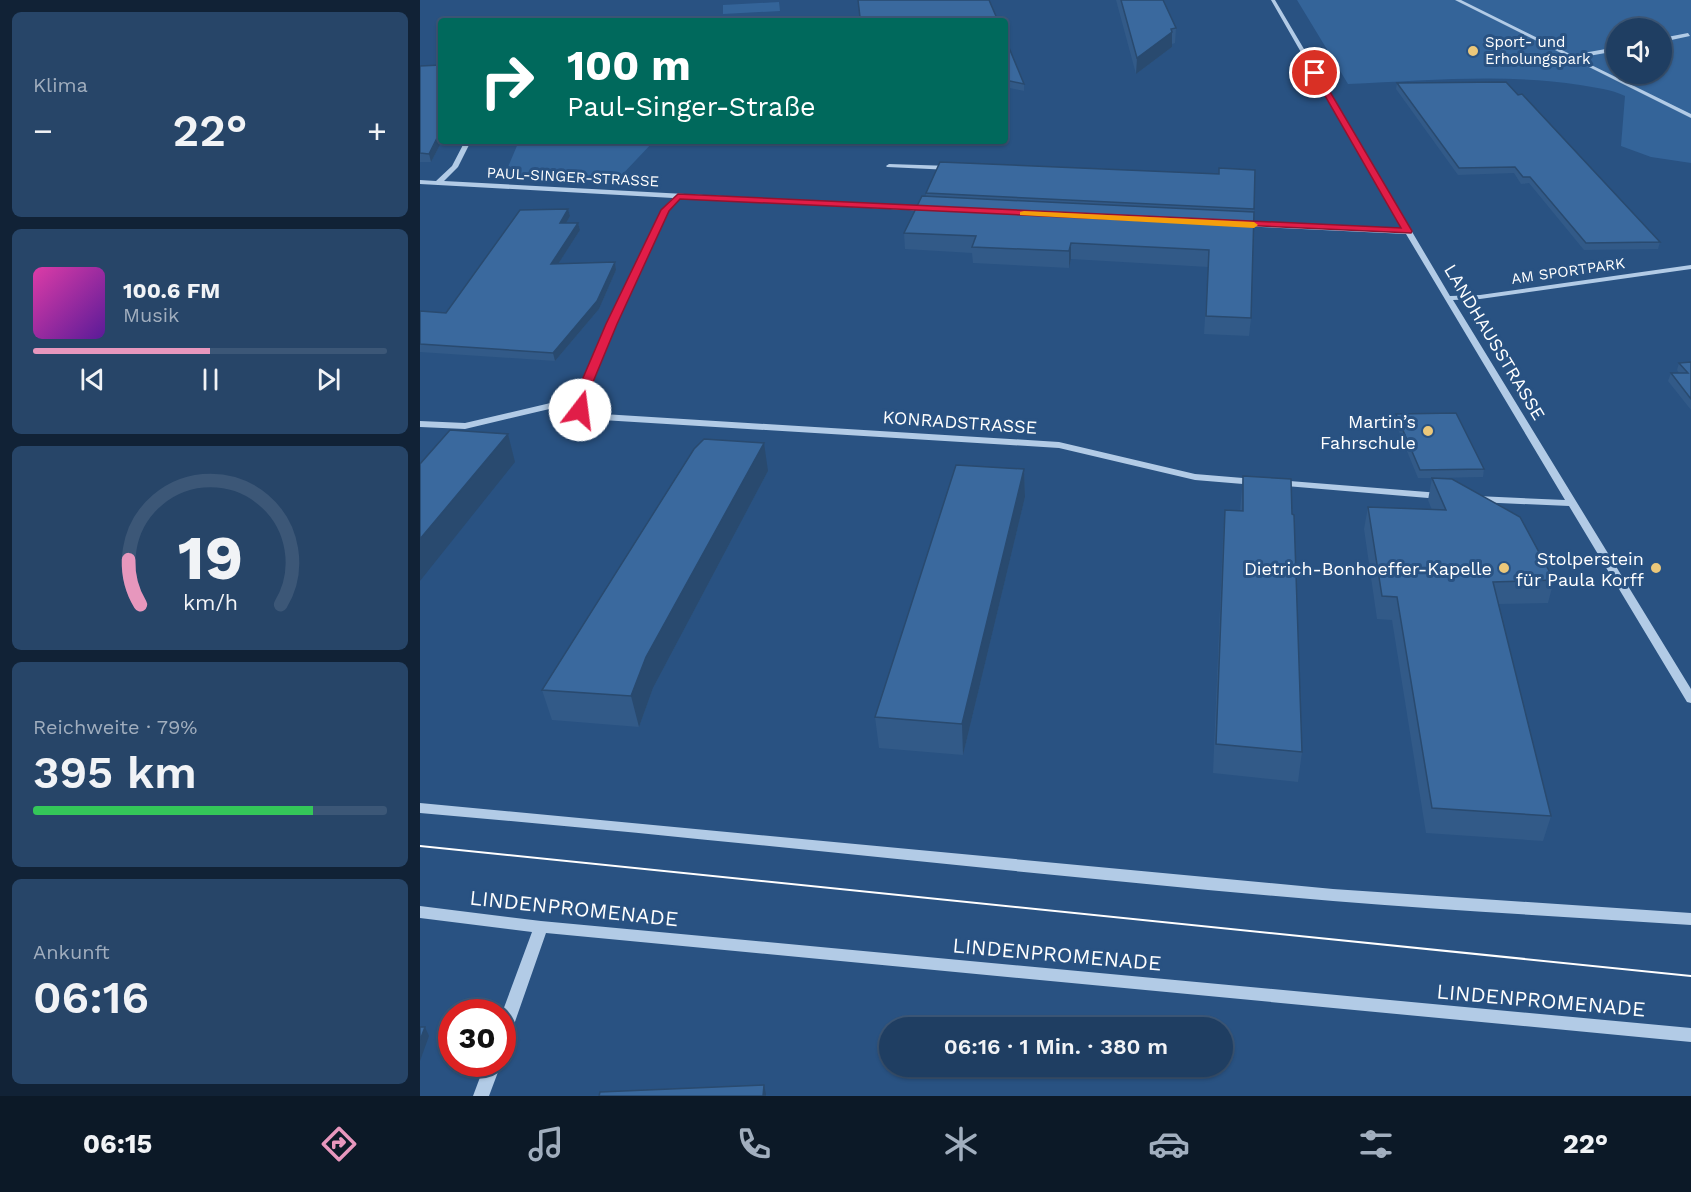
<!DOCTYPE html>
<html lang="de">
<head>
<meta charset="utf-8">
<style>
  body { margin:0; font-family:"Work Sans",sans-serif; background:#274568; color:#f1f3f6; height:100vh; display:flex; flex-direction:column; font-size:22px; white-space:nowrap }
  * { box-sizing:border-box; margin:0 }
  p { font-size:20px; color:#a1aebe }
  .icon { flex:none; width:33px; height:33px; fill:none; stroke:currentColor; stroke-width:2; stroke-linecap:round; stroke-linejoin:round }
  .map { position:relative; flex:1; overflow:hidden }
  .sheet { display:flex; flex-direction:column; gap:12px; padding:12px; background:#112236; width:420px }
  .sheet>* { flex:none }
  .hud { position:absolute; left:18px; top:18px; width:570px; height:126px; border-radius:6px; box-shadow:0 2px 4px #0004,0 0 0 2px #3c5777; background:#00695c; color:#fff; overflow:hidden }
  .tools { position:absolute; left:1186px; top:18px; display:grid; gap:12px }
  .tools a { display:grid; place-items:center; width:66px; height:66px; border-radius:50%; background:#1f3e62; box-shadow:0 2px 4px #0004,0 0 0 2px #3c5777; font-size:30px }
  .speed { position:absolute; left:18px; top:999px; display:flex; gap:12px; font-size:30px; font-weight:700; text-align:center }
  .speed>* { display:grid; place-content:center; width:78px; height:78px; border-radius:50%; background:#1f3e62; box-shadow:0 2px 4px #0004,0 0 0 2px #3c5777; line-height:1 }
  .speed .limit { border:9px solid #d22; background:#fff; color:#111 }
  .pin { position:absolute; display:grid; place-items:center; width:51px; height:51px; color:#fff; margin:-26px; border:3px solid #fff; border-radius:50%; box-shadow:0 2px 6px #0007 }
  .me { position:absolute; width:66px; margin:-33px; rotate:15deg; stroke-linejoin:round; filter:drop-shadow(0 0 4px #0008) }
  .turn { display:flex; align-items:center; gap:21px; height:126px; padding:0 30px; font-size:27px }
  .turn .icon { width:78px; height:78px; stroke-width:2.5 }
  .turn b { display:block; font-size:42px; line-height:51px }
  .big { font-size:45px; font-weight:600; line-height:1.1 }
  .sheet .card { flex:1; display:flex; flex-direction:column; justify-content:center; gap:9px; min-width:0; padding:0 21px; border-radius:9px; background:#274568 }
  .sheet .dial { align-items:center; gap:0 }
  .dial svg { height:156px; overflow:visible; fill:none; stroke:#3c5777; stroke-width:7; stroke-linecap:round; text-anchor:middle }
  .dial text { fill:#f1f3f6; stroke:none }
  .song { display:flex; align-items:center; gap:18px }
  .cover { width:72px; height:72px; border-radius:9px; background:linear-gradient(135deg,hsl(320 70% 55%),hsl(270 70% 35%)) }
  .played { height:6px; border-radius:3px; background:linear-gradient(90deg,#e797bd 50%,#3c5777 50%) }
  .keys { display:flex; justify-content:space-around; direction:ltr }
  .heat { display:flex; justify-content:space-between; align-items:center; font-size:33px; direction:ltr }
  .charge { height:9px; border-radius:4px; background:linear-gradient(90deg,#34c759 79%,#3c5777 0) }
  .trip { position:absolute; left:459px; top:1017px; width:354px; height:60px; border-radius:30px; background:#1f3e62; box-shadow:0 2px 4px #0004,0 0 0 2px #3c5777; font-weight:600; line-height:60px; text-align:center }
  .dock { display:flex; height:96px; justify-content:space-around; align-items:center; background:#0c1927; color:#a1aebe }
  .dock .icon { width:42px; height:42px }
  .dock .current { color:#e797bd }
  .dock b { font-size:27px; color:#f1f3f6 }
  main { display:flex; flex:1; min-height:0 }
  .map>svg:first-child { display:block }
  .green { fill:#346499; fill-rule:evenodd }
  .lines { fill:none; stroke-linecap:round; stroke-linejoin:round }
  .minor { fill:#b2cbe6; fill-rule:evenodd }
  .tram { stroke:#fff; stroke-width:2 }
  .wall { fill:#325a88 }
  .shaded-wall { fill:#294a6f }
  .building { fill:#3a699e; stroke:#294a6f; stroke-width:1.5 }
  .route { fill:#e11d48; stroke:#92132f; stroke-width:1.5 }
  .slow { fill:#f59e0b }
  .poi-dot { fill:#ecc87a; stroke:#295282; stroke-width:2 }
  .labels { text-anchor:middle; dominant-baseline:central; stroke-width:6; stroke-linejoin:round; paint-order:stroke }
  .far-poi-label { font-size:15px; fill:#fff; stroke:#295282; text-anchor:start }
  .far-street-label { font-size:15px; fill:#fff; stroke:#295282 }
  .street-label { font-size:18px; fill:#fff; stroke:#295282 }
  .poi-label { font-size:18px; fill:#fff; stroke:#295282; text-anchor:end }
  .near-street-label { font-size:21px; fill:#fff; stroke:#295282 }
</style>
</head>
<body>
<main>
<section class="sheet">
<div class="card"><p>Klima</p>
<div class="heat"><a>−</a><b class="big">22°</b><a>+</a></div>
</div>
<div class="card">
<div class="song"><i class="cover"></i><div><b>100.6 FM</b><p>Musik</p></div></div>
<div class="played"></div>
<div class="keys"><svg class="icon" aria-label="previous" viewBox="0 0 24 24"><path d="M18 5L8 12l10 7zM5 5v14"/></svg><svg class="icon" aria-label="pause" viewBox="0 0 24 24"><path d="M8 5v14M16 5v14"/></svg><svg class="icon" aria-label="next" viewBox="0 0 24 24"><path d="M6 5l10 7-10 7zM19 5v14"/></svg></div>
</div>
<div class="card dial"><svg viewBox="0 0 100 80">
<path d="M14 69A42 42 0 1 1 86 69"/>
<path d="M14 69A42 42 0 0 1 8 46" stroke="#e797bd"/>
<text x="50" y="56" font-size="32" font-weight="700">19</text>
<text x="50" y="72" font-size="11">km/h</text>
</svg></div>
<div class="card"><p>Reichweite · 79%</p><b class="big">395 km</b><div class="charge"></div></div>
<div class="card"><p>Ankunft</p><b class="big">06:16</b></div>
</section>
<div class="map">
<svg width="1271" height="1096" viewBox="0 0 1271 1096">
  <rect width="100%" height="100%" fill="#295282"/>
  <!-- green -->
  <path class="green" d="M877,0H1271V163L1231,157L1201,146L1205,96C1191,89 1176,88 1160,85C1084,73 1005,81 928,84ZM1197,28H1242V74H1197Z
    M359,2L360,11L303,14V5Z
    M99,141H234L197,180L85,174Z"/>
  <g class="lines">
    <!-- minor -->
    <path class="minor" d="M851,0H855L1030,296L1060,295L1271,265V269L1060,299L1033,300L1271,689V703L1267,702L1149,506L1057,502L1052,499L1057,496L1145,500L986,234L820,226L816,224L820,222L983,230Z
      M1035,0H1041L1152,55L1197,47V51L1157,58L1271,114V118Z
      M1268,33L1270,36L1242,42V38Z
      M45,141H51L38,167L24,181L508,207L512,209L508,211L260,198L248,211L196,324L164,399L165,408L183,414L639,442L775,474L835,479L840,482L835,485L775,480L639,448L182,420L157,412L155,403L45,429L0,427V421L45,423L156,397L188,324L241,210L253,198L0,184V180L16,181L32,166Z
      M469,164L531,166L534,168L531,170L467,167L466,166Z
      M857,480L1020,493L1025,496L1020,499L854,485L852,483L854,481Z
      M0,803L913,889L1271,913V925C1152,917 1032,911 913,901C608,875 305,839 0,813Z
      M0,906L121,921L1271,1028V1042L126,933L90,1036L87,1041L82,1043V1013L112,932L0,918Z
      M65,1064H81L69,1096H53Z"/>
    <!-- tram -->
    <path class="tram" d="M0,846L1271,976"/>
  </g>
  <!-- wall -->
  <path class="wall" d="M438,0L578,21H440Z
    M696,0H743L756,28L755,43L752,44V47L716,74Z
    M585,38L604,84V91L585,87Z
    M0,66L21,141H22L11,162H0Z
    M977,83L1098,95L1240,242L1238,249L1164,250L1109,183L1101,184L1094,173L1038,175L976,89Z
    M799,168L835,170L831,318L829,336L784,334L788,267L651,259L649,268L553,263L552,253L485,249L484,233L506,196V193L798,174Z
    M148,209L150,216L146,223H158L160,230L138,264L195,262L196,270L179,309L135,361L0,352V311L26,313Z
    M1271,362V410L1248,381L1251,373H1259L1257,370L1259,363Z
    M976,414L1064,469L1063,477L1014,478L1134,580L1128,603L1078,604L1131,816L1123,841L1006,833L972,620L957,619L944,529L948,507L1012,510L1008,500L1012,478H998L975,422Z
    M604,469L605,497L543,755L459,748L455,717Z
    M348,471L233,688L219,727L132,720L122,690Z
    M823,476L882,752L878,782L793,773L803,537L805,510L820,511Z"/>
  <!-- shaded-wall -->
  <path class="shaded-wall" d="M752,32V47L716,74L717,58Z
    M21,130V141H22L11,162L9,154Z
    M148,209L150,216L142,230L140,223Z
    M158,223L160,230L133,272L131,264Z
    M651,243V259L649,268V251Z
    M195,262L196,270L179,309L135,361L133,353Z
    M88,434L95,462L0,581V539Z
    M344,443L348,471L233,688L219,727L211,696L226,657Z
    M604,469L605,497L543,755L542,724Z
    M5,1027L9,1036L0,1061V1040Z
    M344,1085L346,1094V1096H343Z"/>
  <!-- building -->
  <path class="building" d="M438,0H569L578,21H452L440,17Z
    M701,0H743L756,28L751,29L752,32L717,58Z
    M585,38L604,84L585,80Z
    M21,65V130L9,154L0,153V66Z
    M1086,82L1098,95L1102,94L1240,242L1166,243L1110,177H1103L1095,167L1039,168L977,83Z
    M520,162L799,174V168L835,170L834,209L506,193Z
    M502,196L834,212L831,318L786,316L789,250L651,243L649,251L552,247L556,236L484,233Z
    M148,209L140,223H158L131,264L195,262L177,301L133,353L0,344V311L26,313L100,210Z
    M1271,362V399L1251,373H1268L1259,363Z
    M1036,413L1064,469L1000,470L976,414Z
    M30,430L88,434L0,539V464Z
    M284,439L344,443L226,657L211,696L122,690L274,449Z
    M536,465L604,469L542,724L455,717Z
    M823,476L871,479L872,514L874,515L882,752L796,744L805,510L823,511Z
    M1012,478L1032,479L1100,517L1134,580L1073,582L1131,816L1012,808L977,597L962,596L948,507L1026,510Z
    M0,1027H5L0,1040Z
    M344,1085L343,1096H179L180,1092Z"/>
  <!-- route -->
  <path class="route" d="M895,70L899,73L992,231L991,233L260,199L249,211L197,324L166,399V410L160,414L154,410V399L186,324L241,210L258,194L981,228L892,73Z"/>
  <!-- slow -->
  <path class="slow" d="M604,211L834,222L838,225L834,228L600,215V212Z"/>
  <!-- markers -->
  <g class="poi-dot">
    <circle cx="1053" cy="51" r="6"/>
    <circle cx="1008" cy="431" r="6"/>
    <circle cx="1084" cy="568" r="6"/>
    <circle cx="1236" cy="568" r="6"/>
  </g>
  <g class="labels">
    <!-- far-poi labels -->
    <g class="far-poi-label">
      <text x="1065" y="42">Sport- und<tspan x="1065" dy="17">Erholungspark</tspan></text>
    </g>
    <!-- far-street labels -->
    <g class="far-street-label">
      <text transform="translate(153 177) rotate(3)">PAUL-SINGER-STRASSE</text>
      <text transform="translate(1148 271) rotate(-8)">AM SPORTPARK</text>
    </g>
    <!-- street labels -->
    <g class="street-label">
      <text transform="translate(1075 342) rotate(59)">LANDHAUSSTRASSE</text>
      <text transform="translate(540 422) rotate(4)">KONRADSTRASSE</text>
    </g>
    <!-- poi labels -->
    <g class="poi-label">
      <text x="996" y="421">Martin’s<tspan x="996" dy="21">Fahrschule</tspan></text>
      <text x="1224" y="558">Stolperstein<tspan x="1224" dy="21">für Paula Korff</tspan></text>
      <text x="1072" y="568">Dietrich-Bonhoeffer-Kapelle</text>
    </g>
    <!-- near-street labels -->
    <g class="near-street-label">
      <text transform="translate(154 908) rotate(6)">LINDENPROMENADE</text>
      <text transform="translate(637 954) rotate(5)">LINDENPROMENADE</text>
      <text transform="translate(1121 1000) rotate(5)">LINDENPROMENADE</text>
    </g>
  </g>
</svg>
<div class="tools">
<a><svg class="icon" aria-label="sound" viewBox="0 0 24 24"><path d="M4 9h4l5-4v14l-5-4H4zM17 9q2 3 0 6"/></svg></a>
</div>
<div class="speed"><div class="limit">30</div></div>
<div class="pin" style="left:895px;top:73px;background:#d93025"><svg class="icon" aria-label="arrive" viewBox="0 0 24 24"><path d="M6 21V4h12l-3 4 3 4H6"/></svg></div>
<svg class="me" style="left:160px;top:410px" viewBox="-20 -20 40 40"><circle r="19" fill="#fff"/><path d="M0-13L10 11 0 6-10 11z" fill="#e11d48"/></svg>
<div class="trip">06:16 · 1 Min. · 380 m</div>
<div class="hud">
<div class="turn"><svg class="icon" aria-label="right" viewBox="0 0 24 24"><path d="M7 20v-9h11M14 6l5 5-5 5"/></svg><div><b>100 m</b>Paul-Singer-Straße</div></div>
</div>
</div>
</main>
<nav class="dock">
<b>06:15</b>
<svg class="icon current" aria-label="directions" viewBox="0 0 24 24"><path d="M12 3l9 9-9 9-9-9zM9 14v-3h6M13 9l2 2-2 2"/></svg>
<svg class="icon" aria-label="music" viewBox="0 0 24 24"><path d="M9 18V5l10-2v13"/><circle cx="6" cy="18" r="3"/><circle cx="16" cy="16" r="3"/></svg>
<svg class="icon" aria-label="phone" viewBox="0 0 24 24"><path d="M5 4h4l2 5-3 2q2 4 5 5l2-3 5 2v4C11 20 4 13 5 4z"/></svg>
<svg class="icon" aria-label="climate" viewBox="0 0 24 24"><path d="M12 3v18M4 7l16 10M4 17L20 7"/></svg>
<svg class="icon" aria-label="car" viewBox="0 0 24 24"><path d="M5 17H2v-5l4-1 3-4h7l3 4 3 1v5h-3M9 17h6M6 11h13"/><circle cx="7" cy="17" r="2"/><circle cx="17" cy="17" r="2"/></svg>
<svg class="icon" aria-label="filters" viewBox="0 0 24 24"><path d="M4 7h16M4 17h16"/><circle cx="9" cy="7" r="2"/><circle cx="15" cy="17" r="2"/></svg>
<b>22°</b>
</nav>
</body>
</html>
